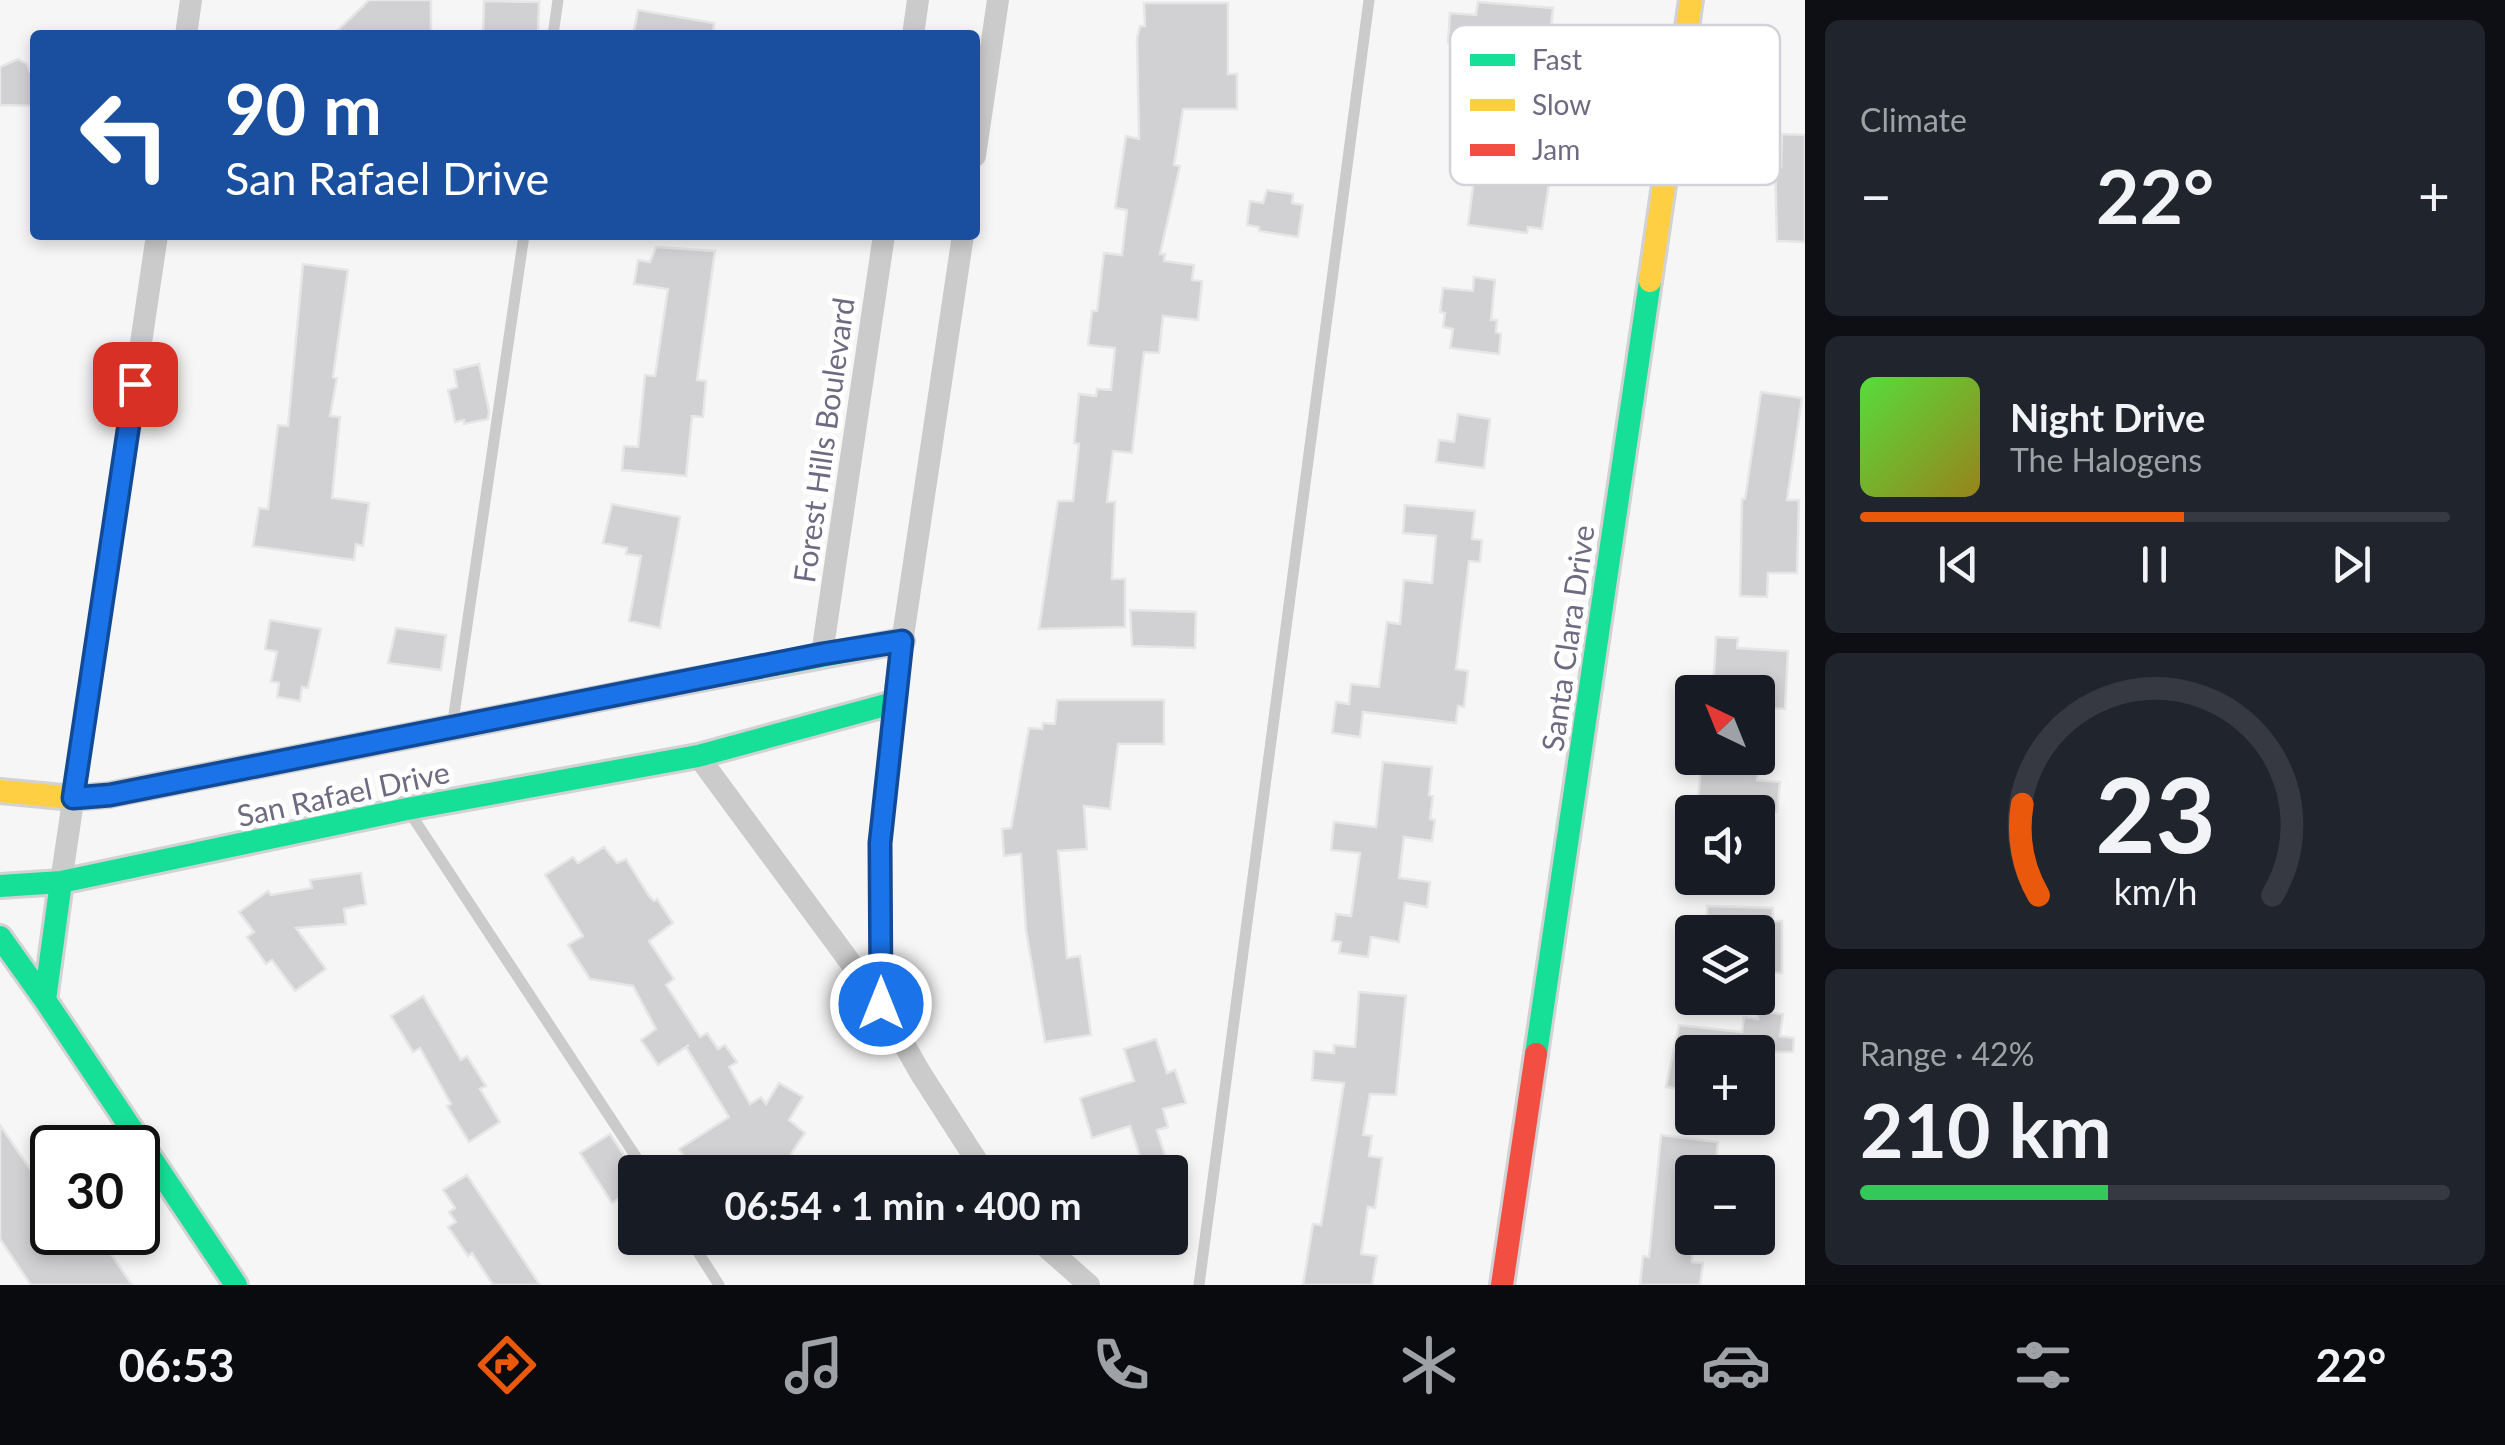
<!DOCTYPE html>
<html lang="en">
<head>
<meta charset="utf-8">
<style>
  body { margin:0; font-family:Lato,sans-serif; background:#20242c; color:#f1f3f6; height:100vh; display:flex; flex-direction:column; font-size:38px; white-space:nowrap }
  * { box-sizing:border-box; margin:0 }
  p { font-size:32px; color:#9ea1a6 }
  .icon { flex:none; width:55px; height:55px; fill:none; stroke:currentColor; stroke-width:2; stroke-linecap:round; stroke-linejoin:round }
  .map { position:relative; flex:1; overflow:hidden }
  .panel { display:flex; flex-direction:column; gap:20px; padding:20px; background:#0d0f14; width:700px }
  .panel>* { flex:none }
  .hud { position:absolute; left:30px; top:30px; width:950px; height:210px; border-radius:10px; box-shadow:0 5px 15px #0003; background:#1a4fa0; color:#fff; overflow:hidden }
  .needle { width:65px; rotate:317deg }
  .controls { position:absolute; left:1675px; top:675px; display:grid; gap:20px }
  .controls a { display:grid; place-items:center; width:100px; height:100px; border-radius:10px; background:#171b24; box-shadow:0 5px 15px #0003; font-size:50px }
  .speed { position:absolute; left:30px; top:1125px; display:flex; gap:20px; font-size:50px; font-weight:700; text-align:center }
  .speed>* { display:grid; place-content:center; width:130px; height:130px; border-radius:50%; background:#171b24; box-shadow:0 5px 15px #0003; line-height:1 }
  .speed .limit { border:5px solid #111; border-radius:15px; background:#fff; color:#111 }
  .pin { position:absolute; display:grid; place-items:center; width:85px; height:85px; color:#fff; margin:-42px; border-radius:20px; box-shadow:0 5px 15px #0006 }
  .me { position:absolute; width:110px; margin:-55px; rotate:0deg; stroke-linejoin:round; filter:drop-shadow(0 0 8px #0008) }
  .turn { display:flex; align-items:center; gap:35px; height:210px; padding:0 30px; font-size:45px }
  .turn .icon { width:130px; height:130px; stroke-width:2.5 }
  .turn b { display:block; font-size:70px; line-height:85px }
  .big { font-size:75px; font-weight:700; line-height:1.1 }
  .panel .card { flex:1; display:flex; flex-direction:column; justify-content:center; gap:15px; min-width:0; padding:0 35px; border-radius:15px; background:#20242c }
  .panel .dial { align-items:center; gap:0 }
  .dial svg { height:260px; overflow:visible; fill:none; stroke:#363941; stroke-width:7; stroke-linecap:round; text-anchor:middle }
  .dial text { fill:#f1f3f6; stroke:none }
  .song { display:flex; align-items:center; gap:30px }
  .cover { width:120px; height:120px; border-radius:15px; background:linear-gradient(135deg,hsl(110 70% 55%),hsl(50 70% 35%)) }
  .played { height:10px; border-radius:5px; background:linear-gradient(90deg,#ea580c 55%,#363941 55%) }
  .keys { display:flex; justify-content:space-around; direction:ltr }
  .heat { display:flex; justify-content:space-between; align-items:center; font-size:55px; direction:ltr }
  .charge { height:15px; border-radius:8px; background:linear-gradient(90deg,#34c759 42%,#363941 0) }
  .trip { position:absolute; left:618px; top:1155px; width:570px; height:100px; border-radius:10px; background:#171b24; box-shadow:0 5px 15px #0003; font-weight:700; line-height:100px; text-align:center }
  .dock { display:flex; height:160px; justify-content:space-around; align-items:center; background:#090b0e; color:#9ea1a6 }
  .dock .icon { width:70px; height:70px }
  .dock .selected { color:#ea580c }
  .dock b { font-size:45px; color:#f1f3f6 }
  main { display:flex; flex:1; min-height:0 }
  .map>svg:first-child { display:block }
  .building { fill:#d1d1d3; stroke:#e6e6e6; stroke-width:2.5 }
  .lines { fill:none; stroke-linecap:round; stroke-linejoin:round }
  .fast-casing { stroke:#d2d2d4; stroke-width:28 }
  .slow-casing { stroke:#d2d2d4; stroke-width:28 }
  .jam-casing { stroke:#d2d2d4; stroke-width:28 }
  .lane { stroke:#cbcbcc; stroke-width:11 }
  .street { stroke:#cbcbcc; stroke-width:22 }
  .fast { stroke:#16e098; stroke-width:22 }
  .slow { stroke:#ffcf43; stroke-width:22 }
  .jam { stroke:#f24e42; stroke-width:22 }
  .route-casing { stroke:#114b97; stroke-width:25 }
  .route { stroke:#1a73e8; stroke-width:18 }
  .labels { text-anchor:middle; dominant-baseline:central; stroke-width:10; stroke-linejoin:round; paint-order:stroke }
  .street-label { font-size:30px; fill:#6e6a81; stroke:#fff }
  .key { fill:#fff; stroke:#d4d2d9; stroke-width:2.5 }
  .key-label { font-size:28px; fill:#6e6a81 }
</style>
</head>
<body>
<main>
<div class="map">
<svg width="1805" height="1285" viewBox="0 0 1805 1285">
  <rect width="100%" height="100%" fill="#f6f6f6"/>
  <!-- building -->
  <path class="building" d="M369,0H431V35H333Z
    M484,1L539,2L538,35H483Z
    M1478,2L1553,8L1550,38H1556L1554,62H1545L1539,135L1546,136L1545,144L1555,145L1542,229L1528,227L1527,233L1468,225L1480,133L1494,135V129L1498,130L1504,58L1495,57L1496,46L1448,42L1450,13L1476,15Z
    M1144,3H1228V74H1237V109H1183L1174,165L1180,166L1160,254H1165L1164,261L1194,265L1192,280L1202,281L1198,320L1163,316L1159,353L1144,352L1132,453L1113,451L1107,502H1115L1112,579H1125V627L1039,629L1058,501H1073L1079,444L1074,443L1079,394L1096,396L1097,389L1111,390L1115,348L1088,345L1092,311H1097L1104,253L1122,255L1127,210L1115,208L1126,136L1139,139L1137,38L1140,26H1145Z
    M638,10L714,23L713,35H633Z
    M18,59L27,64L30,72L35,73V106L0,105V67Z
    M1782,134L1805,135V242L1777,241L1775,166L1781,167Z
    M1267,190L1293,194L1292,203L1303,205L1298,237L1259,231V227L1247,225L1250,201L1263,203Z
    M656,247L715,251L697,380L706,381L703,417L692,416L686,476L622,470L624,446L638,447L645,375L655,376L668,289L634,284L638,260L650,262Z
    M303,264L348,270L333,377L337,378L330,416L340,417L332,498L369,503L363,546L356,544L354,560L253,546L259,508L268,509L278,425L288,426Z
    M1474,277L1495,280L1491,320H1497L1496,332L1501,334L1499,354L1450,348L1453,329L1443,327L1445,313L1440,312L1443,288L1473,291Z
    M479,364L489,411L488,419L464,424V420L455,422L448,390L457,387L454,370Z
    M1761,392L1802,398L1787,500H1799L1797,573H1768L1767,597L1740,596L1742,499H1745Z
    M1458,414L1490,419L1484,468L1436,462L1439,440L1454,442Z
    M612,504L680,517L660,628L629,621L641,556L626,554L627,548L603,543Z
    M1405,505L1475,511L1472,539L1482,540L1480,562L1469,561L1456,669L1468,671L1464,707L1458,706L1456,723L1363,712L1360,737L1332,733L1336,702L1349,704L1351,684L1379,687L1387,622L1400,624L1404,580L1432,583L1436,536L1403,533Z
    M1130,610L1196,612L1195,648L1132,646Z
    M270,620L321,629L308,688L302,687L300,701L277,697L279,683L271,681L277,652L265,649Z
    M396,628L446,635L441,670L388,663Z
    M1716,637L1738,638L1737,648L1788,651L1785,709L1758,707V692H1713Z
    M1057,700H1164V744H1118L1110,809L1084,806L1087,849L1058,851L1067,958L1080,956L1091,1035L1045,1042L1026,930L1021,854L1004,856L1002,829L1011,828L1029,728L1042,729L1043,723L1055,724Z
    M1383,762L1432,767L1429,795L1433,796L1430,819L1435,820L1432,841L1404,837L1399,878L1430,882L1427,907L1405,903L1399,942L1371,937L1368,957L1339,953L1341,942L1332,941L1336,914L1351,916L1360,853L1331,850L1334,822L1376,827Z
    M1701,765L1758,771L1757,780L1780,782L1777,812H1697Z
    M604,847L617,863L626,859L649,896L654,901L657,899L673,923L649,941L674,979L666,985L700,1037L707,1033L718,1049L725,1045L737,1062L729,1067L750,1104L761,1097L766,1104L779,1083L803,1097L789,1120L805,1133L791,1154L802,1172H757L751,1163L734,1172H694L679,1149L729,1117L686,1047L689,1045L658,1065L641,1040L656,1029L633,986L590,979L568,945L583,936L545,875L573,857L578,863Z
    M361,873L366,904L344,909L346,924L296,928L326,969L295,991L272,960L266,964L247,937L254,932L239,912L268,891L271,895L312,888L310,880Z
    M1707,906L1773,908V921H1782V973L1758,972V932H1707Z
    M1359,992L1406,996L1396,1095L1370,1094L1363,1135L1372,1136L1369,1156L1382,1158L1375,1208L1368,1207L1361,1254L1377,1256L1372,1285H1303L1313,1224L1321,1225L1344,1083L1312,1080L1314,1051L1334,1053V1045L1355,1047Z
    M423,996L461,1060L467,1056L486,1086L480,1089L500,1122L469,1142L447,1106L451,1104L420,1048L413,1052L391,1016Z
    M1758,1011L1783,1014L1780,1036L1794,1038L1793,1052H1692V1091L1666,1087L1679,1025L1742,1032L1744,1017L1758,1019Z
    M1156,1039L1167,1073L1175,1070L1186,1103L1163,1109L1168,1127L1157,1130L1167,1162L1144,1169L1130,1126L1092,1138L1080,1098L1134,1081L1124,1049Z
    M0,1125L52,1201V1232H96L132,1285H31L0,1239Z
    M610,1134L635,1172V1188L612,1203L580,1153Z
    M1661,1135L1718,1142L1715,1172H1692V1262L1703,1263L1700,1285H1640L1643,1256L1649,1257Z
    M467,1175L540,1285H493L472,1253L468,1256L448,1227L456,1222L449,1212L455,1208L443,1190Z"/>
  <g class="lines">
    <!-- fast casing -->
    <g class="fast-casing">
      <path id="fast" d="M658,687L902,641
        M61,882L45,1000L236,1285
        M0,886L61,882L407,809L698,756L893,703
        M0,937L45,1000
        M1536,1054L1650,281"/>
    </g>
    <!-- slow casing -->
    <g class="slow-casing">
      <path id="slow" d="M1650,281L1691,0
        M0,791L73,798L109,795L658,687"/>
    </g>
    <!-- jam casing -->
    <g class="jam-casing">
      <path id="jam" d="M1502,1285L1536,1054"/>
    </g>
    <!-- lane -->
    <path class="lane" d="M553,35L558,0
      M453,721L524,235
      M410,813L646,1172
      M689,1238L719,1285
      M1199,1285L1369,0"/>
    <!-- street -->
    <path class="street" d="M186,35L191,0
      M913,35L918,0
      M975,156L998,0
      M822,654L884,235
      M698,756L881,1004L921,1074L984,1172
      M61,882L157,235
      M881,1004L880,843L893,703L963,235
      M1036,1238L1089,1285"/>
    <!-- fast -->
    <use href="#fast" class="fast"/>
    <!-- slow -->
    <use href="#slow" class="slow"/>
    <!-- jam -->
    <use href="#jam" class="jam"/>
  </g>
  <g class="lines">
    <!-- route casing -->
    <g class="route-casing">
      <path id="route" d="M135,384L73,798L110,795L822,654L902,641L880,843L881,1004"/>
    </g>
    <!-- route -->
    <use href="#route" class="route"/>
  </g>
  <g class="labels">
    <!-- street labels -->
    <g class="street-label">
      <text transform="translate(823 440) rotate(-82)">Forest Hills Boulevard</text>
      <text transform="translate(1567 638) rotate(-82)">Santa Clara Drive</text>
      <text transform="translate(343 793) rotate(-12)">San Rafael Drive</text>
    </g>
  </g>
  <!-- legend -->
  <rect x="1450" y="25" width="330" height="160" rx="15" class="key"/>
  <rect x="1470" y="54" width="45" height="12" fill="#16e098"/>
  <rect x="1470" y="99" width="45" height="12" fill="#ffcf43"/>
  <rect x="1470" y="144" width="45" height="12" fill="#f24e42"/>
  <g class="key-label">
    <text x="1532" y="70">Fast</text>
    <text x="1532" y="115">Slow</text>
    <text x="1532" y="160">Jam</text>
  </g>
</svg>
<div class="controls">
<a><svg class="needle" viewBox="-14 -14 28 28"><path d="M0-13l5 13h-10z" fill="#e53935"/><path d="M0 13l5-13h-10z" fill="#9ea1a6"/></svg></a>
<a><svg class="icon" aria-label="sound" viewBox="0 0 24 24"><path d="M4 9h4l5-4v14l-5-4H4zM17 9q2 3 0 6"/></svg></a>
<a><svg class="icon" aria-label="layers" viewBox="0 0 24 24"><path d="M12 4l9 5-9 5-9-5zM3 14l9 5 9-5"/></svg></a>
<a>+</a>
<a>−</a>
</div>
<div class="speed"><div class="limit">30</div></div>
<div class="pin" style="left:135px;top:384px;background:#d93025"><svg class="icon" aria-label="arrive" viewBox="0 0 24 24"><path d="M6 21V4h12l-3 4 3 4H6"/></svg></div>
<svg class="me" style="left:881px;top:1004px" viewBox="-20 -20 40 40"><circle r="17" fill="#1a73e8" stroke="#fff" stroke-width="3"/><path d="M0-11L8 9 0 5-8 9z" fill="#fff"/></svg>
<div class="trip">06:54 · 1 min · 400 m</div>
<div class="hud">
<div class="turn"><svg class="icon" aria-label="left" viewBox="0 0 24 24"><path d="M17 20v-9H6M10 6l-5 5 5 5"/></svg><div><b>90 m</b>San Rafael Drive</div></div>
</div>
</div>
<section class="panel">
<div class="card"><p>Climate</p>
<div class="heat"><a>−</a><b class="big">22°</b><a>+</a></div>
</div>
<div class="card">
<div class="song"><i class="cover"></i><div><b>Night Drive</b><p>The Halogens</p></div></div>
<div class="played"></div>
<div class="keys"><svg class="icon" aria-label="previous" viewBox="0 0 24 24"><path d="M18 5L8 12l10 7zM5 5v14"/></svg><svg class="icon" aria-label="pause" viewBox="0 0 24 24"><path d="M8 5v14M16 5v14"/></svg><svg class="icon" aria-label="next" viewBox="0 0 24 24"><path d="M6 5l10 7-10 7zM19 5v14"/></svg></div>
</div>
<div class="card dial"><svg viewBox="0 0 100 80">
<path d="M14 69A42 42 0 1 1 86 69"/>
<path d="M14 69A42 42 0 0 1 9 41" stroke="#ea580c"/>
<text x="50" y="56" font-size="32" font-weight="700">23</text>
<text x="50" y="72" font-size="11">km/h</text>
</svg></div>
<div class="card"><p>Range · 42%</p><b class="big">210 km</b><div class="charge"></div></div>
</section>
</main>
<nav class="dock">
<b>06:53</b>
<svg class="icon selected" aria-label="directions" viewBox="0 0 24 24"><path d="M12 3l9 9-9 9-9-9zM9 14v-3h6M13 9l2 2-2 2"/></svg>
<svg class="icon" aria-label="music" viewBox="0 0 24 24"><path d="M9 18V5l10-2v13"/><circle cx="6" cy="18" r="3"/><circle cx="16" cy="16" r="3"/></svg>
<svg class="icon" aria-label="phone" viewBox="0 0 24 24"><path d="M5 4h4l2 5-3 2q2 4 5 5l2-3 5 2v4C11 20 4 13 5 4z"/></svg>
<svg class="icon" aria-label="climate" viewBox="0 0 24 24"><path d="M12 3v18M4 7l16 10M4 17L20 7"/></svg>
<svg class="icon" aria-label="car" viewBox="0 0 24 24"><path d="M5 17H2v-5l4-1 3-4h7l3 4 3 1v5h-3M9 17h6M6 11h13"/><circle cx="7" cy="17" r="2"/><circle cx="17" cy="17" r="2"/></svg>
<svg class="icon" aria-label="filters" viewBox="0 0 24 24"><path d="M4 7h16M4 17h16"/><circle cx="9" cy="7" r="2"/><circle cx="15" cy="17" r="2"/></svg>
<b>22°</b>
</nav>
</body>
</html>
